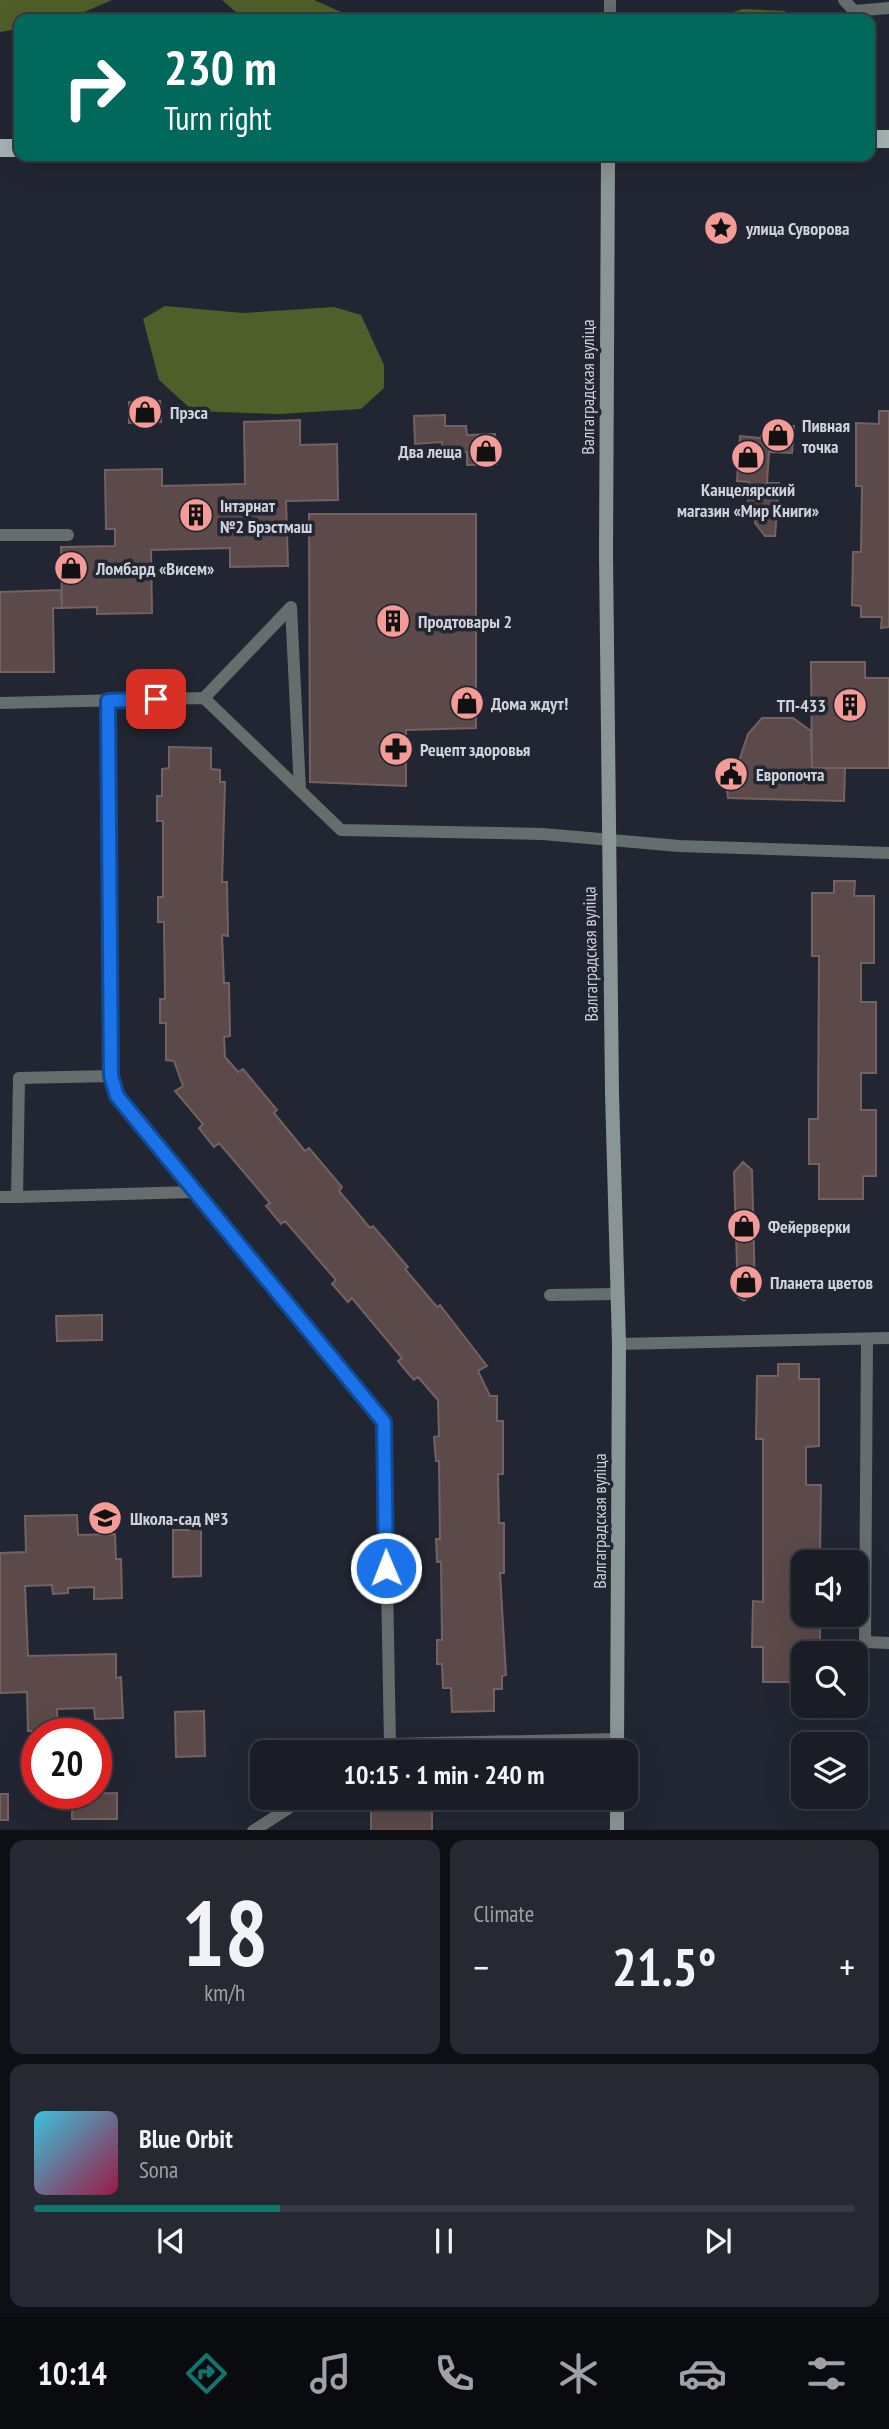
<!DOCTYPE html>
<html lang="en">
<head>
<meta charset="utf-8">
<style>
  body { margin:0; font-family:"PT Sans Narrow",sans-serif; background:#272932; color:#f1f3f6; height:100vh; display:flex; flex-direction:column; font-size:26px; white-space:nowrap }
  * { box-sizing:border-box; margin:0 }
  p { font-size:23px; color:#9fa1a7 }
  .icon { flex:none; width:38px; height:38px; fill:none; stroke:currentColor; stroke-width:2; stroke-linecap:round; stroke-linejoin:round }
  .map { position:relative; height:1830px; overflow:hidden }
  .sheet { display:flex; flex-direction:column; gap:10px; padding:10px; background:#0e0f15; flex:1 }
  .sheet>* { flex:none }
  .top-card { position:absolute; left:14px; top:14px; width:861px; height:147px; border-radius:14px; box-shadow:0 7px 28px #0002,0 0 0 2px #383a43; background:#00695c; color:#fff; overflow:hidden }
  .tools { position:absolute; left:791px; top:1550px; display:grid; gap:14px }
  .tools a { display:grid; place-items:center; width:77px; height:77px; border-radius:14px; background:#1a1c26; box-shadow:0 7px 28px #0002,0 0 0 2px #383a43; font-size:35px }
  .speed { position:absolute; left:21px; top:1718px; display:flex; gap:14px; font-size:35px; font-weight:700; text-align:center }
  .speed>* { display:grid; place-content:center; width:91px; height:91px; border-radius:50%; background:#1a1c26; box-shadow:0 7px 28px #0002,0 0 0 2px #383a43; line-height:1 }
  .speed .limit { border:10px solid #d22; background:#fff; color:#111 }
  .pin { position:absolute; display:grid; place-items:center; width:60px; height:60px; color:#fff; margin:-30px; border-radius:14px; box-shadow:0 4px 10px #0006 }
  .me { position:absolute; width:77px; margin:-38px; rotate:359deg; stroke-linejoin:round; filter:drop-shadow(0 0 5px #0008) }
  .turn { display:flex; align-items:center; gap:24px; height:147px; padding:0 35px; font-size:32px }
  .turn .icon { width:91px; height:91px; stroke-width:2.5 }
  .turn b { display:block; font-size:49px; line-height:60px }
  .big { font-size:52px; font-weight:700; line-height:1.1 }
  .sheet .card { flex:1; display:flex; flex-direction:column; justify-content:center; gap:10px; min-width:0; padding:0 24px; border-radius:14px; background:#272932 }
  .sheet .dial { align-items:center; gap:0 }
  .dial b { font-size:91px; line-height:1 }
  .song { display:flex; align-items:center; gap:21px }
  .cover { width:84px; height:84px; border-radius:10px; background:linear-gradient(135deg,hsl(190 70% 55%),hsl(340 70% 35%)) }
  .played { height:7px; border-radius:4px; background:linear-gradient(90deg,#0f766e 30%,#383a43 30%) }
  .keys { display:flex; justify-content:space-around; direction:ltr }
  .heat { display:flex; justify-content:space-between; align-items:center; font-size:38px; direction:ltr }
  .sheet .tiles { flex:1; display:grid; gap:10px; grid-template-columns:1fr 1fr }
  .card:last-child { grid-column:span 2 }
  .trip { position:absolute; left:250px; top:1740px; width:388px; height:70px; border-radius:14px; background:#1a1c26; box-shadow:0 7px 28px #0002,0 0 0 2px #383a43; font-weight:700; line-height:70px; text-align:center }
  .menu { display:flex; height:112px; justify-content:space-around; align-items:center; background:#0a0b0f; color:#9fa1a7 }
  .menu .icon { width:49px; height:49px }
  .menu .on { color:#0f766e }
  .menu b { font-size:32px; color:#f1f3f6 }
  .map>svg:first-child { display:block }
  .forest { fill:#505e29 }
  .building { fill:#5b4a49; stroke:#736260; stroke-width:2 }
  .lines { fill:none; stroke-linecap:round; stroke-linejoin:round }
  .lane { stroke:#656e6d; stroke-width:12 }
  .secondary { stroke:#899695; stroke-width:14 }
  .primary { stroke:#a4b5b4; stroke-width:18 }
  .route-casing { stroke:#114b97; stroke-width:18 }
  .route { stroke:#1a73e8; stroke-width:12 }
  .labels { text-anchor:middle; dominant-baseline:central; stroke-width:7; stroke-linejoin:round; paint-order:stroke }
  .poi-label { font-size:18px; font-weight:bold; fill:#cfd2d9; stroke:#222632; text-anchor:start }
  .street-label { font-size:18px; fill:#cfd2d9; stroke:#222632 }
</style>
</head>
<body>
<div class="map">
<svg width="889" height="1831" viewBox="0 0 889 1831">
  <rect width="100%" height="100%" fill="#222632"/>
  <!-- forest -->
  <path class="forest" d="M0,0H112L68,19H19V29L0,32Z
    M222,0H314L357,19H244Z
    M743,9L785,11L790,19H684L714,18Z
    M165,306L243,313L334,307L361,315L384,365V388L361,409L279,414L193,411L159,380L143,319Z"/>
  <!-- building -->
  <path class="building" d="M541,15V19H455L512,17Z
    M160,401L161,422L129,423V402Z
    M879,411H889V627L881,628L882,617H861V606L852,605L853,552H861L862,486H856V423L879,424Z
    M445,415V426H466L467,435L495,434L497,464L467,465V452L443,453L442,442L415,444L414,416Z
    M300,420V445L337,444L338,500L286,501L288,566L230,567V548L151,550L152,613L97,614V607L62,608L61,547L115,546V529H106L105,470L162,469V486L245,484L244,422Z
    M770,423L794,426L792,453L769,452L767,483H779L775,536H765L755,523V509H748L749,482L737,481L740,436L760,438Z
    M309,514H476V728L406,730V786L310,782Z
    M61,590L62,608H53L54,672H0V592Z
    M811,662H865V678H889V768H812Z
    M762,718H793L811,731L812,768H845L844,801L728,798L724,763L738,764L748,734Z
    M169,747L211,748V769L220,770V782H225L222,882H227L228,936L222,935L224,983H229L230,1036L224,1037L225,1057L238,1072L243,1069L277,1110L274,1113L305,1151L309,1148L342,1187L339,1191L370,1228L373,1226L408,1267L405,1269L437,1307L440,1305L487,1366L478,1371L490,1396H497V1421H503V1474H498L499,1523H504V1573H500L506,1675L502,1676V1689H494V1711L452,1712L451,1688H443L442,1664H437V1640H442L441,1562H437L436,1539H440L439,1461H436L434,1437L439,1436L438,1400L418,1377L414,1380L407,1372L398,1361L402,1358L352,1298L348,1302L332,1284L336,1280L285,1221L281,1224L266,1206L270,1203L219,1143L214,1147L199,1128L203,1124L175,1091L183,1086L174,1061L166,1060V1023H160V999H165L164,922H158V897H163V821H157V796H162V769L169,768Z
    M834,881H855L854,896H874V963H861V1002H876V1073H861V1110H876V1176H863V1199H819V1164H809V1119H818L819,956H812V893H834Z
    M743,1162L752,1170L755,1291L744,1301L738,1297L734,1172Z
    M102,1315V1340L57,1341L56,1316Z
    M778,1364H799V1379H819V1446L806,1447V1485H821L820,1556L805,1555L803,1615H820V1654H803V1682H763V1647H752L753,1601L763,1602V1439H756L757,1376H778Z
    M77,1515L78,1535L115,1534L116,1559H121L122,1598L94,1599V1587L68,1588V1593L53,1594L52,1585L25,1586L28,1656L116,1654V1678L121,1677L123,1718L95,1719L94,1708L57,1709L58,1731H28L27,1692L0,1693V1553L26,1552L25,1516Z
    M173,1530H201V1576L173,1577Z
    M204,1711L205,1756L176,1757L175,1712Z
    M117,1793V1819H72V1794Z
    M0,1794H8V1820H0Z
    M371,1799H432V1831H371Z"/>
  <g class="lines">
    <!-- lane -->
    <path class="lane" d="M610,0V19
      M844,0L854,11L889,8
      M0,535H68
      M291,607L300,790
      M204,698L291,607
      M108,701L111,1076L117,1096L384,1422L390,1744
      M0,703L204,698L341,830L543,834L679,846L889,853
      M111,1076L19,1078L17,1197L193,1192
      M0,1197H17
      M550,1295L617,1294
      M867,1339L865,1642L889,1643
      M619,1344L889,1338
      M378,1752L390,1744L617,1739
      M253,1831L306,1797"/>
    <!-- secondary -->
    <path class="secondary" d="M608,156L606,554L612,1093L619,1344L617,1752
      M617,1797V1831"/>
    <!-- primary -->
    <path class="primary" d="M870,139H889
      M0,148H19"/>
  </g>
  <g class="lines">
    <!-- route casing -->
    <g class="route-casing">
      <path id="route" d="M156,699L108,701L111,1076L117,1096L384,1422L386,1568"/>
    </g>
    <!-- route -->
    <use href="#route" class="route"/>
  </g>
  <!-- icons -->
  <defs>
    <g id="sight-disc" transform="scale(1.75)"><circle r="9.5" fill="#f59b97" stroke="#222632"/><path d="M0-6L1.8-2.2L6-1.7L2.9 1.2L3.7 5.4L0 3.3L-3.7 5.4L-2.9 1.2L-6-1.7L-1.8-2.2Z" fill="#111"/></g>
    <g id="shop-disc" transform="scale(1.75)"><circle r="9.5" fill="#f59b97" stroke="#222632"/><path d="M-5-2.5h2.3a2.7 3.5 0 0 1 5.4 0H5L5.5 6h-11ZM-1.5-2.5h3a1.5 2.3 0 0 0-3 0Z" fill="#111"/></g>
    <g id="building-disc" transform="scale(1.75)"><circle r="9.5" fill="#f59b97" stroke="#222632"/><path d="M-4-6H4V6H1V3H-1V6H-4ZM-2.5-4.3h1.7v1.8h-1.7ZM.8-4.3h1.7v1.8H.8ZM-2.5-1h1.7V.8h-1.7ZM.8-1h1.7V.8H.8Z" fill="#111"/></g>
    <g id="pharmacy-disc" transform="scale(1.75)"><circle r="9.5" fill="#f59b97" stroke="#222632"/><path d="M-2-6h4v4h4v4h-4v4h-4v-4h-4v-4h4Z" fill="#111"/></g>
    <g id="civic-disc" transform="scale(1.75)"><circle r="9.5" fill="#f59b97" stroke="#222632"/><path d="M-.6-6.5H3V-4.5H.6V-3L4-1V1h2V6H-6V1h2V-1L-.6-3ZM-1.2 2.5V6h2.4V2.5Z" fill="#111"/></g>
    <g id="school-disc" transform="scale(1.75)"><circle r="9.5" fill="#f59b97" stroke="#222632"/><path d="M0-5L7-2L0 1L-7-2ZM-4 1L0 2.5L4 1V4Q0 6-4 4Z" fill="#111"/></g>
  </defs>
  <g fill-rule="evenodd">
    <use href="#sight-disc" x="721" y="228"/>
    <use href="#shop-disc" x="145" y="412"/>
    <use href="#shop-disc" x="778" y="435"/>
    <use href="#shop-disc" x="486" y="451"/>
    <use href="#shop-disc" x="748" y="457"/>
    <use href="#building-disc" x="196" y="515"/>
    <use href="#shop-disc" x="71" y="568"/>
    <use href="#building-disc" x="393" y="621"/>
    <use href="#shop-disc" x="467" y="703"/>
    <use href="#building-disc" x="850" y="705"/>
    <use href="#pharmacy-disc" x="396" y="749"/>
    <use href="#civic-disc" x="731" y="774"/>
    <use href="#shop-disc" x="744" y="1226"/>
    <use href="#shop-disc" x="746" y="1282"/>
    <use href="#school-disc" x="105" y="1518"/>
  </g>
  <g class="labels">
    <!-- poi labels -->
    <g class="poi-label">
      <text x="746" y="228">улица Суворова</text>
      <text x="170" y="412">Прэса</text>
      <text x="802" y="425">Пивная<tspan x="802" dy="21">точка</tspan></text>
      <text x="462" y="451" text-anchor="end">Два леща</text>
      <text x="748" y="489" text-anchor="middle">Канцелярский<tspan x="748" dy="21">магазин «Мир Книги»</tspan></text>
      <text x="220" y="505">Інтэрнат<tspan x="220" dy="21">№2 Брэстмаш</tspan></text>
      <text x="96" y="568">Ломбард «Висем»</text>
      <text x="418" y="621">Продтовары 2</text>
      <text x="491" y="703">Дома ждут!</text>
      <text x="826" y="705" text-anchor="end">ТП-433</text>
      <text x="420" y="749">Рецепт здоровья</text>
      <text x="756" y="774">Европочта</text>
      <text x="768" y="1226">Фейерверки</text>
      <text x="770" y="1282">Планета цветов</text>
      <text x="130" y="1518">Школа-сад №3</text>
    </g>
    <!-- street labels -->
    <g class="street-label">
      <text transform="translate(587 387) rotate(-90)">Валгаградская вуліца</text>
      <text transform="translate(590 954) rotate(-91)">Валгаградская вуліца</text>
      <text transform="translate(599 1521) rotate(-90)">Валгаградская вуліца</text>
    </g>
  </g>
</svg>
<div class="tools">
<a><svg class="icon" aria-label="sound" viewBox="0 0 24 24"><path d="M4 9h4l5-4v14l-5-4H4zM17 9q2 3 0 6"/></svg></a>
<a><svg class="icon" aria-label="search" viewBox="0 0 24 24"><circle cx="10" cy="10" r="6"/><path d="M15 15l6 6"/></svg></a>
<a><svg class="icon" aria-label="layers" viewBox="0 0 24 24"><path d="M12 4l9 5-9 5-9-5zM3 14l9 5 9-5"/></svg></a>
</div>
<div class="speed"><div class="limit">20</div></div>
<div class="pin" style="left:156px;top:699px;background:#d93025"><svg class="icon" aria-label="arrive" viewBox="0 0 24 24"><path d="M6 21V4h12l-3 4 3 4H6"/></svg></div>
<svg class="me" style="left:386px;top:1568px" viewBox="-20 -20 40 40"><circle r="17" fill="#1a73e8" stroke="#fff" stroke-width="3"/><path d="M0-11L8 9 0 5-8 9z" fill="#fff"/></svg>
<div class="trip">10:15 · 1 min · 240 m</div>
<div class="top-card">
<div class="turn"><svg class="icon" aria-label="right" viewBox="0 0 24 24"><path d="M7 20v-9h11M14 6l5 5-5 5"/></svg><div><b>230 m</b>Turn right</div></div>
</div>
</div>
<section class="sheet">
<div class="tiles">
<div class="card dial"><b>18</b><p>km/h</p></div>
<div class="card"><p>Climate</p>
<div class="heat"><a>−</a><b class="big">21.5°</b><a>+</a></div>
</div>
<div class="card">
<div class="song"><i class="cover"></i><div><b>Blue Orbit</b><p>Sona</p></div></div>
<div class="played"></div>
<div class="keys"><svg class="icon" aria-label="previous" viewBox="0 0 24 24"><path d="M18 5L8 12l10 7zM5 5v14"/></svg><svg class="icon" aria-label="pause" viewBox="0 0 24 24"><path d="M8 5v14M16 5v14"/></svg><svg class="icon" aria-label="next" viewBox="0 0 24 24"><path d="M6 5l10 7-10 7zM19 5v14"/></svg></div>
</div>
</div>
</section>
<nav class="menu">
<b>10:14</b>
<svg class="icon on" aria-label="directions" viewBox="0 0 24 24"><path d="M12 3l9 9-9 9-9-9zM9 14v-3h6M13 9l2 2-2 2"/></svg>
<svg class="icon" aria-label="music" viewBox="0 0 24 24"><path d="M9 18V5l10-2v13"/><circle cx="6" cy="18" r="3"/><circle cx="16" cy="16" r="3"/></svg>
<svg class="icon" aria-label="phone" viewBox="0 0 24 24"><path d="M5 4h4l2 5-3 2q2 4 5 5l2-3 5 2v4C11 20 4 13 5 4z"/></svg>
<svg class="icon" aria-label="climate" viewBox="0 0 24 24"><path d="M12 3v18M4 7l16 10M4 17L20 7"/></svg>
<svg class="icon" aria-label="car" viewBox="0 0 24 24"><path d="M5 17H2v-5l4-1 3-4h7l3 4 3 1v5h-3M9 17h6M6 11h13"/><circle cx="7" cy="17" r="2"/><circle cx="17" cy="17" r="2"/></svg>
<svg class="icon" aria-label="filters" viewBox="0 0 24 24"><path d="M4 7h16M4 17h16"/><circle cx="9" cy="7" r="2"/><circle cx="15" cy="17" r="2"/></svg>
</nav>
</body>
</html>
